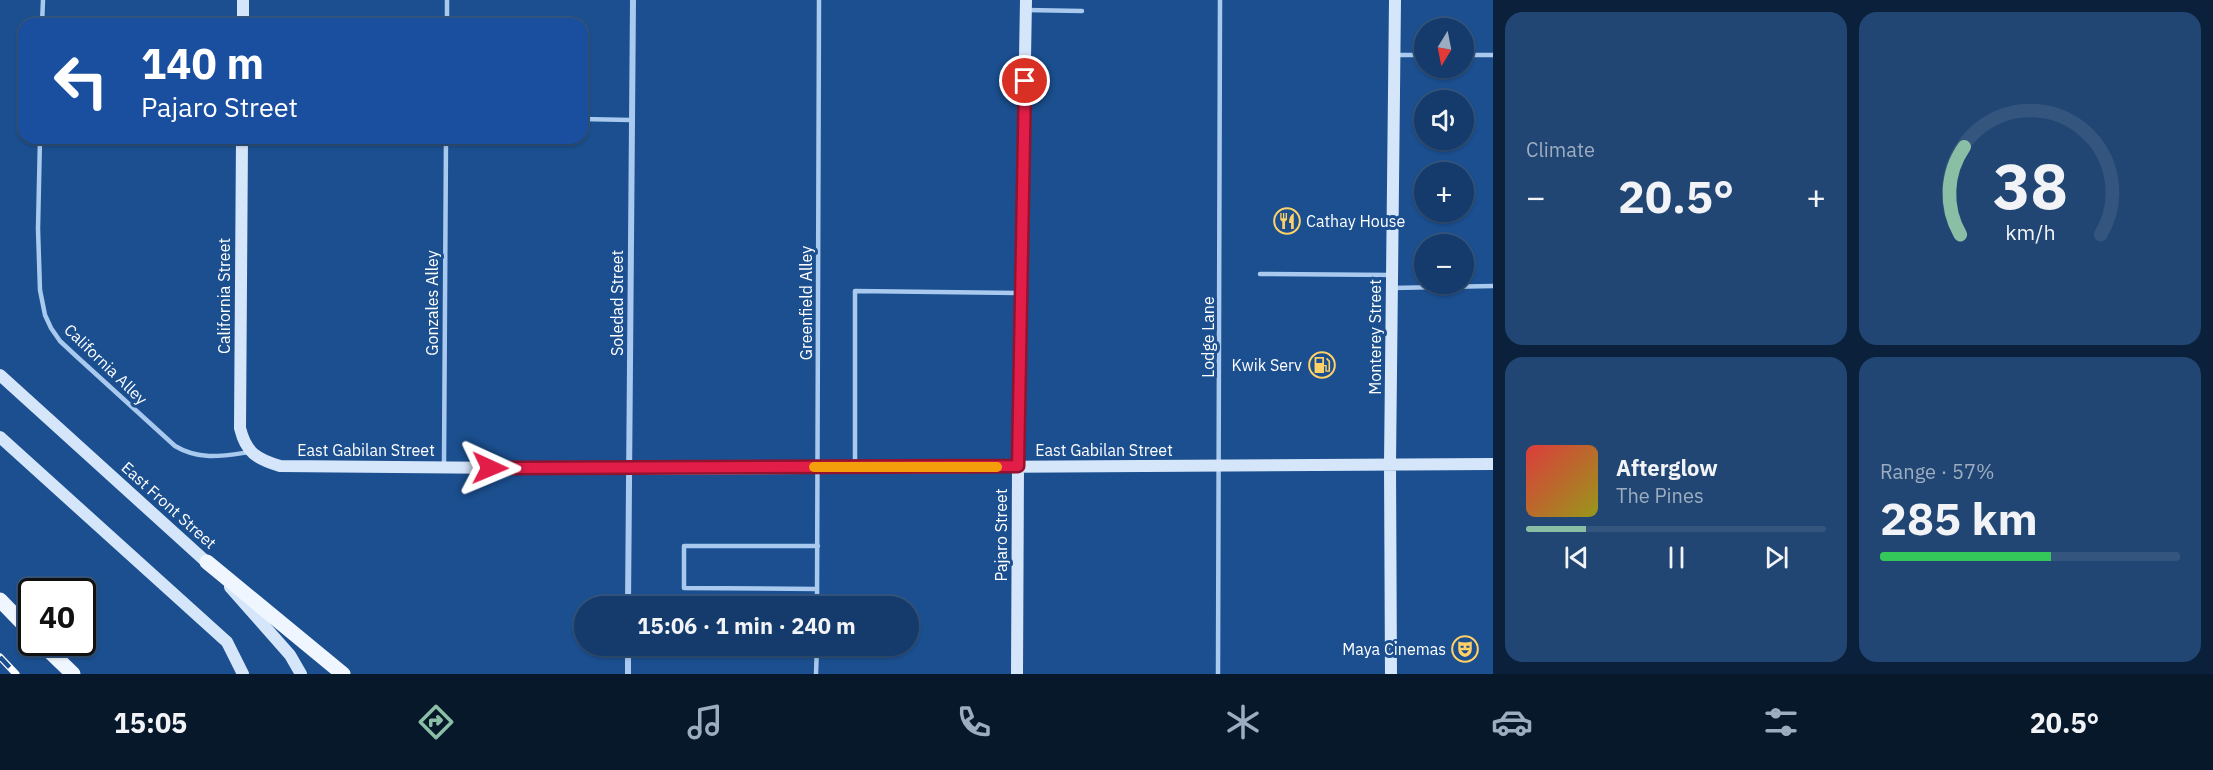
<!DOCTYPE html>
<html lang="en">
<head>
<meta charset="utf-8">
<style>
  body { margin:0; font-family:"IBM Plex Sans",sans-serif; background:#214673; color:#f1f3f6; height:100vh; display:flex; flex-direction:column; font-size:22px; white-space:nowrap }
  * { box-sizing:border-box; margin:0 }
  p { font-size:20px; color:#9dadc1 }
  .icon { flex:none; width:33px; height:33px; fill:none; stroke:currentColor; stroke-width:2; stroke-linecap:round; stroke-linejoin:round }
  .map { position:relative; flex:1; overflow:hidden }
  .sheet { display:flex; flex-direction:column; gap:12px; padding:12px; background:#0b203b; width:720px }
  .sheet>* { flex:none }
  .hud { position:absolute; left:18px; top:18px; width:570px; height:126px; border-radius:18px; box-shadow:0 2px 4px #0004,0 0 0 2px #33557e; background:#1a4fa0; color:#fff; overflow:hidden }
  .needle { width:39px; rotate:190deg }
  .fabs { position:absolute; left:1414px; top:18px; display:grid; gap:12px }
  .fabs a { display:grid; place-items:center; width:60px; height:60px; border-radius:50%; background:#143b6b; box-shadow:0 2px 4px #0004,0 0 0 2px #33557e; font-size:30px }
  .speed { position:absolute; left:18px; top:578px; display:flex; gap:12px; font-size:30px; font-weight:700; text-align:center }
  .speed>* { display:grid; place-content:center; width:78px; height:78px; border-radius:50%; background:#143b6b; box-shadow:0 2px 4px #0004,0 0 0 2px #33557e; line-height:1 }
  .speed .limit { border:3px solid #111; border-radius:9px; background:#fff; color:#111 }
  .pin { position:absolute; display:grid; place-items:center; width:51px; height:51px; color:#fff; margin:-26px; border:3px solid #fff; border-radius:50%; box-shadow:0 2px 6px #0007 }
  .me { position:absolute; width:66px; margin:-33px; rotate:91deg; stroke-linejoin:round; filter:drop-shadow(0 0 4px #0008) }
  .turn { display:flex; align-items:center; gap:21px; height:126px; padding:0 24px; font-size:27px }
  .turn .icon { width:78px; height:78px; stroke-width:2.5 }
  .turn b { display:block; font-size:42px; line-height:51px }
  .big { font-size:45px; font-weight:700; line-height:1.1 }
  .sheet .widget { flex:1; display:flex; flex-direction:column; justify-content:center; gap:9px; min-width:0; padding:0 21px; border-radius:18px; background:#214673 }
  .sheet .dial { align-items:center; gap:0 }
  .dial svg { height:156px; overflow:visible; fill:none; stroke:#33557e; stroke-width:7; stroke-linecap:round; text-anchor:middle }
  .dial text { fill:#f1f3f6; stroke:none }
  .song { display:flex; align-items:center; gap:18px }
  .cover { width:72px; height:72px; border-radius:9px; background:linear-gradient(135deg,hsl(0 70% 55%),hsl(60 70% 35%)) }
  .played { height:6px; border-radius:3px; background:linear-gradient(90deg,#8abfa5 20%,#33557e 20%) }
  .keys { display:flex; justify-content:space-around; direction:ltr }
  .heat { display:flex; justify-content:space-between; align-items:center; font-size:33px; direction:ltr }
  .charge { height:9px; border-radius:4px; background:linear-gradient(90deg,#34c759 57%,#33557e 0) }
  .sheet .tiles { flex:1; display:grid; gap:12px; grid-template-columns:repeat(2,1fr) }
  .trip { position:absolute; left:574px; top:596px; width:345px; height:60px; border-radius:30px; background:#143b6b; box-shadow:0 2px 4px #0004,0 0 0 2px #33557e; font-weight:700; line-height:60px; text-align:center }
  .tab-bar { display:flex; height:96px; justify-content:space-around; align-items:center; background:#08182b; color:#9dadc1 }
  .tab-bar .icon { width:42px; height:42px }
  .tab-bar .on { color:#8abfa5 }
  .tab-bar b { font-size:27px; color:#f1f3f6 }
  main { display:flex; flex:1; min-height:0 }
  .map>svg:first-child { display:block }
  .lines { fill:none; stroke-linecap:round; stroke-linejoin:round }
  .lane { stroke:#a9c9ee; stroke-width:4.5 }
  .street { stroke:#a9c9ee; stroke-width:6 }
  .secondary { stroke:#d6e6fa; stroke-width:12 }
  .primary { stroke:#f0f6ff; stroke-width:15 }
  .rail-casing { stroke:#fff; stroke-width:7 }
  .rail { stroke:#1b4f8f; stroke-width:4.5; stroke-dasharray:14; stroke-linecap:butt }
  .route-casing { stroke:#92132f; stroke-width:15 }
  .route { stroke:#e11d48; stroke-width:10 }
  .slow { stroke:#f59e0b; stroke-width:10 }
  .labels { text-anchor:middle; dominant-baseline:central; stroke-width:6; stroke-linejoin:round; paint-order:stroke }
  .poi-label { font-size:16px; fill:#fff; stroke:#1b4f8f; text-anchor:end }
  .street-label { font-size:16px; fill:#fff; stroke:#1b4f8f }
</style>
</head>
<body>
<main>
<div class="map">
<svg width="1493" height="674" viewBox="0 0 1493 674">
  <rect width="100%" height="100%" fill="#1b4f8f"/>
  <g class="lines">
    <!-- lane -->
    <path class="lane" d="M1026,10L1082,11
      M42,24L43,0
      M447,24V0
      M1395,55H1425
      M1464,55H1493
      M582,119L631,120
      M40,138L38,229L40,290L45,315L51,328L60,341L75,355L175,446C200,461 223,456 250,452
      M1260,274L1392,275
      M1392,288L1493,286
      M444,465L446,138
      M855,467V291L1018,293
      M817,589L684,588V546H818
      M817,606L819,0
      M816,674L817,645
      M1218,674L1220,0"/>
    <!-- street -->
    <path class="street" d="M628,606L633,0
      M628,674V645"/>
    <!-- secondary -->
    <path class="secondary" d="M243,24V0
      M242,138L240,428C246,453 257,459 280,466L630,469L1493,464
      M0,375L212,567
      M0,437L227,642L243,674
      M230,587L290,655L301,674
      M1017,674L1018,466L1026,0
      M1391,674L1390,464L1395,0"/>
    <!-- primary -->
    <path class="primary" d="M207,562L343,674
      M0,600L32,633
      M40,642L73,674"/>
    <!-- rail casing -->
    <g class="rail-casing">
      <path id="rail" d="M0,657L16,674"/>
    </g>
    <!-- rail -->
    <use href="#rail" class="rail"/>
  </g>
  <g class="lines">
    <!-- route casing -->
    <g class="route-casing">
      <path id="route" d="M490,468L1018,466L1025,81"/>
    </g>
    <!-- route -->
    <use href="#route" class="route"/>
    <!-- slow -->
    <path class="slow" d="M814,467H997"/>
  </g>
  <!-- icons -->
  <defs>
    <g id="restaurant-ring" transform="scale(1.35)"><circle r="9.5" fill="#1b4f8f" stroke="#ffd166" stroke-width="1.5"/><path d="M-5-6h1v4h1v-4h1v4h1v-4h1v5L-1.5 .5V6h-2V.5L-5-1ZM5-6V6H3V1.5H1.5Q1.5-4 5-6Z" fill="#ffd166"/></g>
    <g id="fuel-ring" transform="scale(1.35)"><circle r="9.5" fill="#1b4f8f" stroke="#ffd166" stroke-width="1.5"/><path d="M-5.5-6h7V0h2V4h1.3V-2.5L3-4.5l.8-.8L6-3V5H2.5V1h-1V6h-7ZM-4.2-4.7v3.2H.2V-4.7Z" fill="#ffd166"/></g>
    <g id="theatre-ring" transform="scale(1.35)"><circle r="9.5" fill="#1b4f8f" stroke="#ffd166" stroke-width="1.5"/><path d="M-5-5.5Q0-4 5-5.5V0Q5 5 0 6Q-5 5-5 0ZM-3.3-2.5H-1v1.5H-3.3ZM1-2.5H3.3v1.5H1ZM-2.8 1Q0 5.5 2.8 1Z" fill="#ffd166"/></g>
  </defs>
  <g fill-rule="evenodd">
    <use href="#restaurant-ring" x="1287" y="221"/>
    <use href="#fuel-ring" x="1322" y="365"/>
    <use href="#theatre-ring" x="1465" y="649"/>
  </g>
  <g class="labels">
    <!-- poi labels -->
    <g class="poi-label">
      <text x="1306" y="221" text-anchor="start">Cathay House</text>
      <text x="1302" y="365">Kwik Serv</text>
      <text x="1446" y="649">Maya Cinemas</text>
    </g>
    <!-- street labels -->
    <g class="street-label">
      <text transform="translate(224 296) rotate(-90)">California Street</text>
      <text transform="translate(432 303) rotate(-90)">Gonzales Alley</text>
      <text transform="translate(617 303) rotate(-90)">Soledad Street</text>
      <text transform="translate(806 303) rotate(-90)">Greenfield Alley</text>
      <text transform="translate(1208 337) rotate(-90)">Lodge Lane</text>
      <text transform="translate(1375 337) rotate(-90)">Monterey Street</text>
      <text transform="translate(106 364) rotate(44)">California Alley</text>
      <text x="366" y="450">East Gabilan Street</text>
      <text x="1104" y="450">East Gabilan Street</text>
      <text transform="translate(169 505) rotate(42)">East Front Street</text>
      <text transform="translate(1001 535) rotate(-90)">Pajaro Street</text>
    </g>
  </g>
</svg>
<div class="fabs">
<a><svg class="needle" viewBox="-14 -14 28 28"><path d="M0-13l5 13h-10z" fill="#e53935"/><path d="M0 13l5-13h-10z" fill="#9dadc1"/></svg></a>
<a><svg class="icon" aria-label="sound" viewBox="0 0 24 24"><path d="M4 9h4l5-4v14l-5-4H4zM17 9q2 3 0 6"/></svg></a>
<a>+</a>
<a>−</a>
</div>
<div class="speed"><div class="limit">40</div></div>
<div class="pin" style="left:1025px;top:81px;background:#d93025"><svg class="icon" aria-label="arrive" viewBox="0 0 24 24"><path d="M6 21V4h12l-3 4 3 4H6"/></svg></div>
<svg class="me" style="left:490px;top:468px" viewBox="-20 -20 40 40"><path d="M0-17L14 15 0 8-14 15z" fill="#e11d48" stroke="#fff" stroke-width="4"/></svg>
<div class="trip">15:06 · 1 min · 240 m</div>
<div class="hud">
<div class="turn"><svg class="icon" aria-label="left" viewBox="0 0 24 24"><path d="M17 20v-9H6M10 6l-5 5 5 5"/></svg><div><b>140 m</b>Pajaro Street</div></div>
</div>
</div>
<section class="sheet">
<div class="tiles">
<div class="widget"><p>Climate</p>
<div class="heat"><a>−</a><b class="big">20.5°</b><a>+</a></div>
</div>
<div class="widget dial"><svg viewBox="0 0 100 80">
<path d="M14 69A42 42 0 1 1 86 69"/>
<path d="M14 69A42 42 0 0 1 16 24" stroke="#8abfa5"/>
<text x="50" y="56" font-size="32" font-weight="700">38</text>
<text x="50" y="72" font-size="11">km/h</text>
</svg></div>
<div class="widget">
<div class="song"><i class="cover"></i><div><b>Afterglow</b><p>The Pines</p></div></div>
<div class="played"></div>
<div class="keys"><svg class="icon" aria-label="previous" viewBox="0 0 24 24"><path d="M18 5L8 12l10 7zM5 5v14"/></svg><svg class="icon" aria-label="pause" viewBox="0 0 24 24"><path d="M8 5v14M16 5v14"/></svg><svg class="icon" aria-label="next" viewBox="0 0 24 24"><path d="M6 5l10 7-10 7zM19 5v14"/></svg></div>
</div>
<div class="widget"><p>Range · 57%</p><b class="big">285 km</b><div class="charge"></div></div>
</div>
</section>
</main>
<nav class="tab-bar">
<b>15:05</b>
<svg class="icon on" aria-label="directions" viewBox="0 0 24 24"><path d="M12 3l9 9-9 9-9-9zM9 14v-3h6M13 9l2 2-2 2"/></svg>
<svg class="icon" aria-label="music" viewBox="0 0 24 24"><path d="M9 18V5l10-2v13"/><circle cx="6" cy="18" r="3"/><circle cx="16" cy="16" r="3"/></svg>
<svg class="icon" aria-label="phone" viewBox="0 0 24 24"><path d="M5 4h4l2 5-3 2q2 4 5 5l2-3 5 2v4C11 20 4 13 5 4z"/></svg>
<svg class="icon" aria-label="climate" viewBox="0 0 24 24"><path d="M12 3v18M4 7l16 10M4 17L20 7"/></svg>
<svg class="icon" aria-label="car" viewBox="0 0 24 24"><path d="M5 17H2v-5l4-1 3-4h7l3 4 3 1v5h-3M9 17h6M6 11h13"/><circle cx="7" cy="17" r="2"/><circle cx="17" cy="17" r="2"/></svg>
<svg class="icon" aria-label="filters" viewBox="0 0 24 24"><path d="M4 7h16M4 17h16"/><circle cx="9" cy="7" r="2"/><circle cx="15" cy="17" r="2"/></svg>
<b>20.5°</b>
</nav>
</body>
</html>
